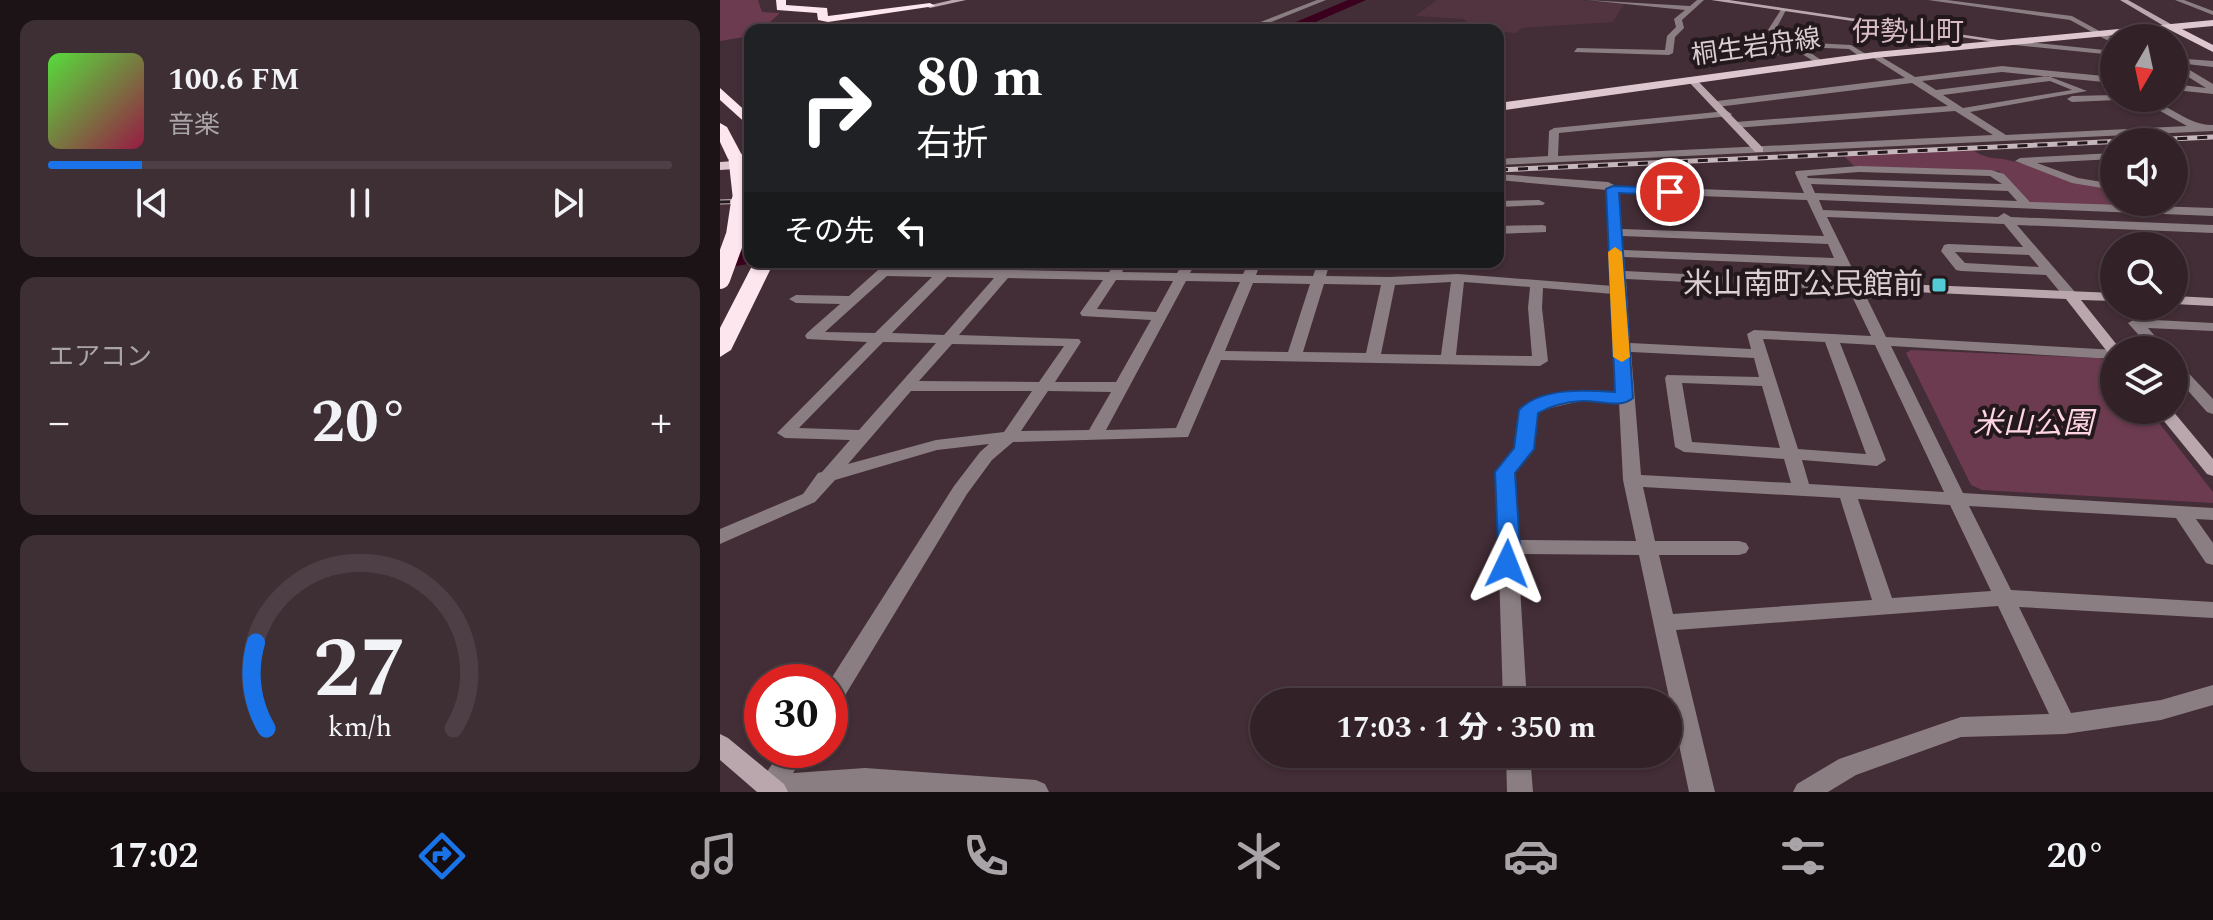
<!DOCTYPE html>
<html lang="ja">
<head>
<meta charset="utf-8">
<style>
  body { margin:0; font-family:Spectral,"Noto Sans JP",serif; background:#3d2f34; color:#f1f3f6; height:100vh; display:flex; flex-direction:column; font-size:30px; white-space:nowrap }
  * { box-sizing:border-box; margin:0 }
  p { font-size:26px; color:#a8a4a8 }
  .icon { flex:none; width:44px; height:44px; fill:none; stroke:currentColor; stroke-width:2; stroke-linecap:round; stroke-linejoin:round }
  .map { position:relative; flex:1; overflow:hidden }
  .drawer { display:flex; flex-direction:column; gap:20px; padding:20px; background:#1c1316; width:720px }
  .drawer>* { flex:none }
  .banner { position:absolute; left:24px; top:24px; width:760px; height:244px; border-radius:16px; box-shadow:0 2px 6px #0004,0 0 0 2px #4d3f45; background:#202124; color:#fff; overflow:hidden }
  .needle { width:52px; rotate:189deg }
  .controls { position:absolute; left:1380px; top:24px; display:grid; gap:16px }
  .controls a { display:grid; place-items:center; width:88px; height:88px; border-radius:50%; background:#322228; box-shadow:0 2px 6px #0004,0 0 0 2px #4d3f45; font-size:40px }
  .speed { position:absolute; left:24px; top:664px; display:flex; gap:16px; font-size:40px; font-weight:700; text-align:center }
  .speed>* { display:grid; place-content:center; width:104px; height:104px; border-radius:50%; background:#322228; box-shadow:0 2px 6px #0004,0 0 0 2px #4d3f45; line-height:1 }
  .speed .limit { border:12px solid #d22; background:#fff; color:#111 }
  .pin { position:absolute; display:grid; place-items:center; width:68px; height:68px; color:#fff; margin:-34px; border:4px solid #fff; border-radius:50%; box-shadow:0 2px 8px #0007 }
  .me { position:absolute; width:88px; margin:-44px; rotate:2deg; stroke-linejoin:round; filter:drop-shadow(0 0 6px #0008) }
  .turn { display:flex; align-items:center; gap:28px; height:168px; padding:0 40px; font-size:36px }
  .turn .icon { width:104px; height:104px; stroke-width:2.5 }
  .turn b { display:block; font-size:56px; line-height:68px }
  .then { display:flex; align-items:center; height:76px; padding:0 40px; background:#0003; gap:16px; font-size:30px }
  .big { font-size:60px; font-weight:700; line-height:1.1 }
  .drawer .card { flex:1; display:flex; flex-direction:column; justify-content:center; gap:12px; min-width:0; padding:0 28px; border-radius:16px; background:#3d2f34 }
  .drawer .dial { align-items:center; gap:0 }
  .dial svg { height:208px; overflow:visible; fill:none; stroke:#4d3f45; stroke-width:7; stroke-linecap:round; text-anchor:middle }
  .dial text { fill:#f1f3f6; stroke:none }
  .song { display:flex; align-items:center; gap:24px }
  .cover { width:96px; height:96px; border-radius:12px; background:linear-gradient(135deg,hsl(110 70% 55%),hsl(340 70% 35%)) }
  .played { height:8px; border-radius:4px; background:linear-gradient(90deg,#1a73e8 15%,#4d3f45 15%) }
  .keys { display:flex; justify-content:space-around; direction:ltr }
  .heat { display:flex; justify-content:space-between; align-items:center; font-size:44px; direction:ltr }
  .trip { position:absolute; left:530px; top:688px; width:432px; height:80px; border-radius:40px; background:#322228; box-shadow:0 2px 6px #0004,0 0 0 2px #4d3f45; font-weight:700; line-height:80px; text-align:center }
  .dock { display:flex; height:128px; justify-content:space-around; align-items:center; background:#140e10; color:#a8a4a8 }
  .dock .icon { width:56px; height:56px }
  .dock .on { color:#1a73e8 }
  .dock b { font-size:36px; color:#f1f3f6 }
  main { display:flex; flex:1; min-height:0 }
  .map>svg:first-child { display:block }
  .built { fill:#51343f }
  .green { fill:#6c3b4f }
  .lines { fill:none; stroke-linecap:round; stroke-linejoin:round }
  .river { fill:#3a001e; fill-rule:evenodd }
  .street { fill:#8a7e82; fill-rule:evenodd }
  .secondary { fill:#baa7ae; fill-rule:evenodd }
  .primary { fill:#dfc7d0; fill-rule:evenodd }
  .highway { fill:#fde6ee; fill-rule:evenodd }
  .rail-casing { stroke:#c6b7bc; stroke-width:5 }
  .rail { stroke:#23191d; stroke-width:3; stroke-dasharray:10; stroke-linecap:butt }
  .highway-bridge-far1 { stroke:#fde6ee; stroke-width:15 }
  .highway-bridge { stroke:#fde6ee; stroke-width:20 }
  .route { fill:#1a73e8; stroke:#114b97; stroke-width:2 }
  .slow { fill:#f59e0b }
  .poi-dot { fill:#52cbd7; stroke:#23191d; stroke-width:3 }
  .labels { text-anchor:middle; dominant-baseline:central; stroke-width:8; stroke-linejoin:round; paint-order:stroke }
  .far-street-label { font-size:26px; fill:#dbcdd2; stroke:#23191d }
  .far-quarter-label { font-size:28px; fill:#d8bbc5; stroke:#23191d }
  .poi-label { font-size:30px; fill:#dbcdd2; stroke:#23191d; text-anchor:end }
  .park-label { font-size:30px; font-style:italic; fill:#ffd5e4; stroke:#23191d }
</style>
</head>
<body>
<main>
<section class="drawer">
<div class="card">
<div class="song"><i class="cover"></i><div><b>100.6 FM</b><p>音楽</p></div></div>
<div class="played"></div>
<div class="keys"><svg class="icon" aria-label="previous" viewBox="0 0 24 24"><path d="M18 5L8 12l10 7zM5 5v14"/></svg><svg class="icon" aria-label="pause" viewBox="0 0 24 24"><path d="M8 5v14M16 5v14"/></svg><svg class="icon" aria-label="next" viewBox="0 0 24 24"><path d="M6 5l10 7-10 7zM19 5v14"/></svg></div>
</div>
<div class="card"><p>エアコン</p>
<div class="heat"><a>−</a><b class="big">20°</b><a>+</a></div>
</div>
<div class="card dial"><svg viewBox="0 0 100 80">
<path d="M14 69A42 42 0 1 1 86 69"/>
<path d="M14 69A42 42 0 0 1 10 36" stroke="#1a73e8"/>
<text x="50" y="56" font-size="32" font-weight="700">27</text>
<text x="50" y="72" font-size="11">km/h</text>
</svg></div>
</section>
<div class="map">
<svg width="1493" height="792" viewBox="0 0 1493 792">
  <rect width="100%" height="100%" fill="#432d36"/>
  <!-- built -->
  <path class="built" d="M717,0H859L904,4L893,22L801,28L796,33L755,30L744,19L695,16Z"/>
  <!-- green -->
  <path class="green" d="M0,0H38L42,12L60,13L48,24L72,22L135,29L30,30V36L0,41Z
    M1251,149C1269,161 1274,156 1292,161C1327,170 1359,183 1394,190V202H1416L1421,207L1311,203L1279,171L1135,167L1123,155Z
    M1191,350L1379,358L1394,365V410H1429L1493,492V503L1262,490L1251,485L1186,353Z"/>
  <g class="lines">
    <!-- river -->
    <path class="river" d="M628,0H646L577,30H557Z
      M30,250V262H38L0,269V255Z"/>
    <!-- street -->
    <path class="street" d="M597,0H606L531,30H520Z
      M866,0L970,6L977,0H984L962,20L964,28L955,37L953,53L949,55L854,52L857,48L945,50L947,36L956,27L954,19L965,10Z
      M1208,0H1227L1352,16L1394,39V44L1350,20Z
      M1455,0H1464L1493,11V15Z
      M1062,8L1066,10L1056,29L1075,42L1131,45L1149,56L1142,58L1129,49L1082,47L1101,60L1102,62L1098,64L1071,47L1001,44L1012,53L1062,51L1066,53L1062,55C1043,56 992,63 978,57L1003,54L990,41L994,39L1064,42L1048,30Z
      M1288,40L1394,51V55L1285,44Z
      M1155,53L1195,77L1282,66L1394,77V83L1282,72L1202,81L1216,90L1328,76L1367,91L1250,112L1286,135L1467,126L1417,98C1445,98 1465,126 1493,125V131L778,165V159L828,156L829,131L834,128L1007,111L1012,114L1010,116L839,133L838,156L1273,135L1235,111L1015,128L1010,125L1015,122L1228,106L1192,83L997,107L992,104L997,101L1185,78L1152,57ZM1330,81L1352,90L1243,108L1223,95Z
      M1454,58L1493,61V67L1458,63L1493,84V94L1454,90V84L1486,88L1454,68Z
      M1394,95V98H1399L1397,100L1352,102L1347,99L1352,96Z
      M1394,153V159L1317,163L1358,178L1394,184V190L1352,183L1295,161L1300,158Z
      M1139,166L1271,170L1284,174L1310,202L1493,208V216L1099,200L1103,210L1278,217L1284,213L1291,217L1493,225V233L1297,225L1355,292L1357,295L1355,298H1345L1326,275L1241,271L1236,270L1221,251L1224,245L1228,244L1303,247L1284,224L1107,217L1166,337L1396,350L1394,359L1171,346L1243,493L1493,508V520L1476,519L1493,543V565L1486,563L1456,518L1249,506L1291,590L1493,602V618L1299,607L1351,713L1441,700L1493,685V705L1441,720L1345,734L1241,737L1136,775L1108,792H1073L1077,784L1119,759L1241,717L1329,714L1278,606L956,630L995,792H969L919,555L798,554L807,702H783L776,472L796,448L801,410L808,402L865,390L898,393L896,350L894,347L896,344L893,294L823,288L822,308L828,361L820,366L501,360L468,437L293,442L272,460L247,494L118,707L110,710L109,682L234,486L260,452L269,444L217,450L115,480L95,502L0,544V529L83,494L98,473L102,472L130,440L65,438L57,433L147,342L87,339L85,336L87,333L120,304L76,303L69,299L76,295L129,296L167,262H181L176,268L220,269L227,262H240L234,269L281,270L288,262H301L295,270L389,272L396,262H408L402,272L457,273L464,262H476L470,273L523,274L529,262H541L536,275L593,276L598,262H610L606,276L669,277L738,274L893,286L889,253L890,235L887,232L890,229L887,190L778,180V174L888,182L896,186L1084,193L1075,173L1076,171ZM1139,172L1270,176L1282,184L1088,178L1087,176ZM1091,184L1288,191L1297,201L1095,193ZM899,193L1087,200L1104,236L902,229ZM902,236L1108,244L1114,258L903,250ZM1235,252L1309,255L1319,267L1245,263ZM904,257L1118,266L1126,282L905,271ZM167,276L212,277L155,333L105,332ZM227,277L274,278L224,335L172,333ZM288,278L383,280L360,313L362,316L431,320L396,382H335L361,342L359,339L239,335ZM906,279L1129,290L1151,336L1034,330L1027,334L1031,349L910,343ZM396,280L453,281L436,312L377,309ZM466,281L520,282L456,428L386,430ZM731,282L721,355L661,354L675,285ZM744,282L810,287L808,308L812,356L736,355ZM533,283L590,284L568,352L505,351ZM604,284L661,285L646,353L583,352ZM1043,339L1105,342L1146,454L1078,449ZM163,342L216,343L139,430L79,428ZM1120,343L1155,345L1224,492L1089,484L1082,460L1157,466L1166,460ZM232,344L344,346L319,382L199,381ZM911,352L1034,358L1039,377L947,375L945,378L955,447L964,452L1064,459L1071,483L921,475ZM962,383L1042,386L1060,448L972,442ZM191,391H312L284,432L216,440L128,464ZM328,391L391,392L369,430L301,431ZM865,400L899,402L903,480L916,541L798,540L794,473L813,449L817,411ZM923,487L1120,498L1152,600L953,614L939,555H1019L1026,553L1029,548L1026,543L1019,541H935ZM1138,499L1230,505L1271,591L1172,598Z
      M1454,173L1463,174L1464,176L1454,179Z
      M819,200L825,203L823,205L778,207V201Z
      M822,225L826,226V232L778,234V226Z
      M1415,319L1493,323V331L1428,328L1447,350H1432L1408,323Z
      M1454,361L1459,363L1493,399V414L1487,412L1454,375Z
      M62,750H88L73,773L145,768L316,780L325,784L329,792H39L37,786Z
      M786,754H810L813,792H787Z"/>
    <!-- secondary -->
    <path class="secondary" d="M232,0H246L210,8L206,6Z
      M991,0H1009L1292,42L1288,44Z
      M1400,0H1408L1456,27L1449,29Z
      M969,78H975L1043,148V152H1035L969,82Z
      M1134,282L1394,293V301L1361,300L1401,350H1394V355L1389,354L1346,299L1129,289L1127,286Z
      M1454,296L1493,298V306L1454,304Z
      M1435,410H1452L1493,459V476L1487,474Z
      M0,734L8,738L64,784L68,792H37L0,760Z"/>
    <!-- primary -->
    <path class="primary" d="M1493,20V26L1462,29L1493,45V52L1450,30L1155,58L778,111V103L1155,52Z
      M30,160V168L0,170V162Z"/>
    <!-- highway -->
    <path class="highway" d="M56,0H66V5L107,8L108,16L210,3L215,6L108,22L98,20L97,13L57,10Z
      M0,88L30,115V127L0,100Z
      M0,123L7,127L24,159L22,162L8,159L0,142Z
      M34,262H54L11,350L0,357V328Z"/>
    <!-- rail casing -->
    <g class="rail-casing">
      <path id="rail" d="M778,170L1493,137
        M0,202L30,201"/>
    </g>
    <!-- rail -->
    <use href="#rail" class="rail"/>
    <!-- highway-bridge-far1 -->
    <path class="highway-bridge-far1" d="M16,159L21,204"/>
    <!-- highway-bridge -->
    <path class="highway-bridge" d="M0,279L16,235L21,202"/>
  </g>
  <!-- route -->
  <path class="route" d="M893,186L950,188L956,192L950,195L899,193L913,398C901,409 878,400 862,401C846,402 832,405 818,413L814,449L795,473L800,547L798,564L787,572L775,564L778,547L775,472L794,448L799,410C821,387 866,390 895,392L886,189Z"/>
  <!-- slow -->
  <path class="slow" d="M895,247L902,252L910,357L902,362L893,357L888,252Z"/>
  <!-- markers -->
  <rect class="poi-dot" x="1211" y="277" width="16" height="16" rx="4"/>
  <g class="labels">
    <!-- far-street labels -->
    <g class="far-street-label">
      <text transform="translate(1036 47) rotate(-8)">桐生岩舟線</text>
    </g>
    <!-- far-quarter labels -->
    <g class="far-quarter-label">
      <text x="1188" y="32">伊勢山町</text>
    </g>
    <!-- poi labels -->
    <g class="poi-label">
      <text x="1203" y="285">米山南町公民館前</text>
    </g>
    <!-- park labels -->
    <g class="park-label">
      <text x="1313" y="424">米山公園</text>
    </g>
  </g>
</svg>
<div class="controls">
<a><svg class="needle" viewBox="-14 -14 28 28"><path d="M0-13l5 13h-10z" fill="#e53935"/><path d="M0 13l5-13h-10z" fill="#a8a4a8"/></svg></a>
<a><svg class="icon" aria-label="sound" viewBox="0 0 24 24"><path d="M4 9h4l5-4v14l-5-4H4zM17 9q2 3 0 6"/></svg></a>
<a><svg class="icon" aria-label="search" viewBox="0 0 24 24"><circle cx="10" cy="10" r="6"/><path d="M15 15l6 6"/></svg></a>
<a><svg class="icon" aria-label="layers" viewBox="0 0 24 24"><path d="M12 4l9 5-9 5-9-5zM3 14l9 5 9-5"/></svg></a>
</div>
<div class="speed"><div class="limit">30</div></div>
<div class="pin" style="left:950px;top:192px;background:#d93025"><svg class="icon" aria-label="arrive" viewBox="0 0 24 24"><path d="M6 21V4h12l-3 4 3 4H6"/></svg></div>
<svg class="me" style="left:787px;top:564px" viewBox="-20 -20 40 40"><path d="M0-17L14 15 0 8-14 15z" fill="#1a73e8" stroke="#fff" stroke-width="4"/></svg>
<div class="trip">17:03 · 1 分 · 350 m</div>
<div class="banner">
<div class="turn"><svg class="icon" aria-label="right" viewBox="0 0 24 24"><path d="M7 20v-9h11M14 6l5 5-5 5"/></svg><div><b>80 m</b>右折</div></div>
<div class="then">その先<svg class="icon" aria-label="left" viewBox="0 0 24 24"><path d="M17 20v-9H6M10 6l-5 5 5 5"/></svg></div>
</div>
</div>
</main>
<nav class="dock">
<b>17:02</b>
<svg class="icon on" aria-label="directions" viewBox="0 0 24 24"><path d="M12 3l9 9-9 9-9-9zM9 14v-3h6M13 9l2 2-2 2"/></svg>
<svg class="icon" aria-label="music" viewBox="0 0 24 24"><path d="M9 18V5l10-2v13"/><circle cx="6" cy="18" r="3"/><circle cx="16" cy="16" r="3"/></svg>
<svg class="icon" aria-label="phone" viewBox="0 0 24 24"><path d="M5 4h4l2 5-3 2q2 4 5 5l2-3 5 2v4C11 20 4 13 5 4z"/></svg>
<svg class="icon" aria-label="climate" viewBox="0 0 24 24"><path d="M12 3v18M4 7l16 10M4 17L20 7"/></svg>
<svg class="icon" aria-label="car" viewBox="0 0 24 24"><path d="M5 17H2v-5l4-1 3-4h7l3 4 3 1v5h-3M9 17h6M6 11h13"/><circle cx="7" cy="17" r="2"/><circle cx="17" cy="17" r="2"/></svg>
<svg class="icon" aria-label="filters" viewBox="0 0 24 24"><path d="M4 7h16M4 17h16"/><circle cx="9" cy="7" r="2"/><circle cx="15" cy="17" r="2"/></svg>
<b>20°</b>
</nav>
</body>
</html>
